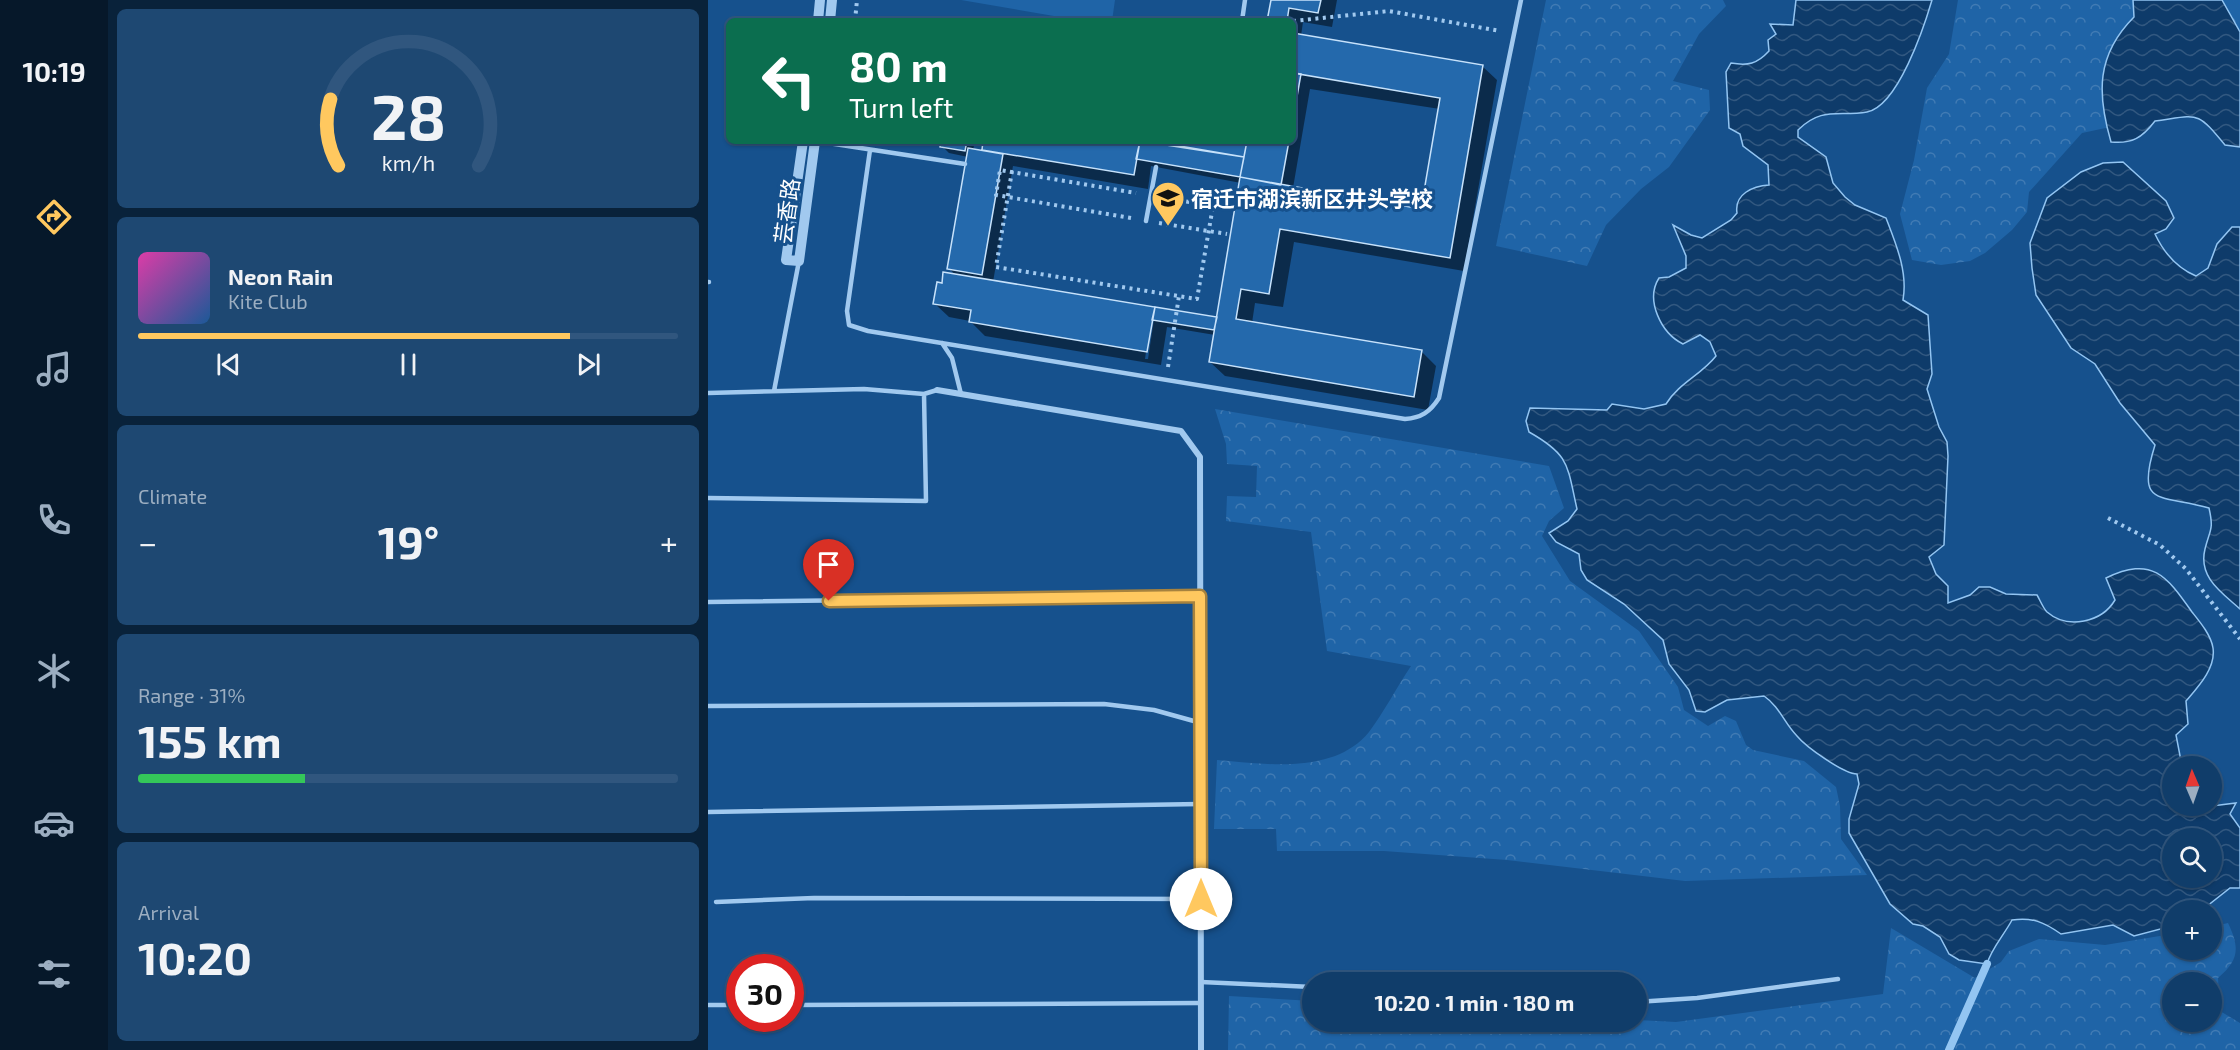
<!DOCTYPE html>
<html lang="en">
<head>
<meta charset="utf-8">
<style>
  body { margin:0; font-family:"Exo 2","Noto Sans SC",sans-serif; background:#1e4872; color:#f1f3f6; height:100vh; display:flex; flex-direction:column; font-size:22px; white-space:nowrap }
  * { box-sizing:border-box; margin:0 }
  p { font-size:20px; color:#9caec1 }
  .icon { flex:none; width:33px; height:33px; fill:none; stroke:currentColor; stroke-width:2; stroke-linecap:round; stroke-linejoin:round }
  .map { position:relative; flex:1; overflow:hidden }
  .drawer { display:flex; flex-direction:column; gap:9px; padding:9px; background:#09223a; width:600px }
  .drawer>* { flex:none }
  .hud { position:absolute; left:18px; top:18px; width:570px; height:126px; border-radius:9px; box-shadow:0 2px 4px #0004,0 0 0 2px #30567e; background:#0b6e4f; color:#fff; overflow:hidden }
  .needle { width:39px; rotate:358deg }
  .buttons { position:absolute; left:1454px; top:756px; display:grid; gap:12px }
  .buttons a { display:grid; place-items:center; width:60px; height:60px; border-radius:50%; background:#103d6a; box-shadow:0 2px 4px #0004,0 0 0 2px #30567e; font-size:30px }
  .speed { position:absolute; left:18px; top:954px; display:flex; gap:12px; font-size:30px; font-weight:700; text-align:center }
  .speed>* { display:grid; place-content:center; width:78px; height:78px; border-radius:50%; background:#103d6a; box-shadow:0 2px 4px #0004,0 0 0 2px #30567e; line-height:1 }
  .speed .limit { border:9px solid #d22; background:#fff; color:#111 }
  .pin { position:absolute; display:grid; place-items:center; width:51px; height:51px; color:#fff; margin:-62px -26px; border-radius:50% 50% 50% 0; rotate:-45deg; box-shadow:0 0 6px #0007 }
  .pin .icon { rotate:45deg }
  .me { position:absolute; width:66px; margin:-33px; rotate:0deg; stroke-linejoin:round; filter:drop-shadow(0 0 4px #0008) }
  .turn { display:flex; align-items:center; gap:21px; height:126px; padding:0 24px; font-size:27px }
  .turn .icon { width:78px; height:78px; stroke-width:2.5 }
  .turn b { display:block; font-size:42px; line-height:51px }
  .big { font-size:45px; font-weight:700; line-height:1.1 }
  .drawer .widget { flex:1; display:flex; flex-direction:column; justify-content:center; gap:9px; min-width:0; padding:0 21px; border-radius:9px; background:#1e4872 }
  .drawer .dial { align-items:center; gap:0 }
  .dial svg { height:156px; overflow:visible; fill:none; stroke:#30567e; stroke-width:7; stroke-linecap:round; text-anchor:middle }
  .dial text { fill:#f1f3f6; stroke:none }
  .song { display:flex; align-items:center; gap:18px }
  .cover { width:72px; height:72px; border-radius:9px; background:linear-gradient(135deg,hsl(320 70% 55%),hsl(210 70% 35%)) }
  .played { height:6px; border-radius:3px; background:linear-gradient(90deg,#ffc85f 80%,#30567e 80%) }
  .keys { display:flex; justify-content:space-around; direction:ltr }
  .heat { display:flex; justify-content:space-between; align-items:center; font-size:33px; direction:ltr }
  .charge { height:9px; border-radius:4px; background:linear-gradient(90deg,#34c759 31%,#30567e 0) }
  .trip { position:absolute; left:594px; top:972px; width:345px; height:60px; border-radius:30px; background:#103d6a; box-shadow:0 2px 4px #0004,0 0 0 2px #30567e; font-weight:700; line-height:60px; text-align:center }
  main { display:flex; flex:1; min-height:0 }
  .dock { display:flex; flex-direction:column; width:108px; justify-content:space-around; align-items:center; background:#06182a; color:#9caec1 }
  .dock .icon { width:42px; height:42px }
  .dock .selected { color:#ffc85f }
  .dock b { font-size:27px; color:#f1f3f6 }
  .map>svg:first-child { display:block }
  .forest { fill:url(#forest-crowns); fill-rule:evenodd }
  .pitch { fill:#1f64a7 }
  .water { fill:url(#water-waves); stroke:#93c5f2; stroke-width:1.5; fill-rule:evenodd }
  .shadow { fill:#0007; fill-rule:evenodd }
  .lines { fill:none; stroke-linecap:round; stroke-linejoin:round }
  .stream { stroke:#93c5f2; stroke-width:8 }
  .building { fill:#2469ac; stroke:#c7e2fb; stroke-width:1.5 }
  .path { stroke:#a1c9ef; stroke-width:4; stroke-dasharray:3 4.5; stroke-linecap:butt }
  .service { stroke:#a1c9ef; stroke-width:4.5 }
  .minor { stroke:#a1c9ef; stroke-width:6 }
  .tertiary { stroke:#a1c9ef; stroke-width:10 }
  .route-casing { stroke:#a6823e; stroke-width:15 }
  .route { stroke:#ffc85f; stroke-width:10 }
  .labels { text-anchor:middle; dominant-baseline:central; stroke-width:6; stroke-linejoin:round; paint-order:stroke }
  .poi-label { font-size:22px; font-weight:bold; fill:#fff; stroke:#16518d; text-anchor:start }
  .street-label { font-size:22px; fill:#fff; stroke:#16518d }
</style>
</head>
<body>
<main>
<nav class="dock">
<b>10:19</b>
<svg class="icon selected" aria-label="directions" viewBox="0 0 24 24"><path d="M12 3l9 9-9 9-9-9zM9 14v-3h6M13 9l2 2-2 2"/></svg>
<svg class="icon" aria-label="music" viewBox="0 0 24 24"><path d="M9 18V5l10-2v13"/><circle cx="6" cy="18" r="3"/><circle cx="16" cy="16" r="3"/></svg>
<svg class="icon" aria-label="phone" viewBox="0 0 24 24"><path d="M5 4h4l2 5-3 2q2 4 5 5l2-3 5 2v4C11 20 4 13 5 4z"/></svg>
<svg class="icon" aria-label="climate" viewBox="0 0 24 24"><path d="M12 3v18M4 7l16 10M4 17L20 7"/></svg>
<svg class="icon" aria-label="car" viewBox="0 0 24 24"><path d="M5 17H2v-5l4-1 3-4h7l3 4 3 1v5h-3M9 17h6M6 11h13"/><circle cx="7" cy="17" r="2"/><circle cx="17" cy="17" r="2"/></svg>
<svg class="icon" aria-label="filters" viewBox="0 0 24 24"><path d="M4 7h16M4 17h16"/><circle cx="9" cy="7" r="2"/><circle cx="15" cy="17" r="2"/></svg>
</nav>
<section class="drawer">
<div class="widget dial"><svg viewBox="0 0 100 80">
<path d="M14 69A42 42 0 1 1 86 69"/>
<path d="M14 69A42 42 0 0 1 10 35" stroke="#ffc85f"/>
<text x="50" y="56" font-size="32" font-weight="700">28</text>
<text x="50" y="72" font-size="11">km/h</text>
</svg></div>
<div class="widget">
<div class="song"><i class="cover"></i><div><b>Neon Rain</b><p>Kite Club</p></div></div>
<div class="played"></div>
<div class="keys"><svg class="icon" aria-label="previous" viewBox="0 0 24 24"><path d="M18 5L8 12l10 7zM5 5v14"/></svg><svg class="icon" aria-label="pause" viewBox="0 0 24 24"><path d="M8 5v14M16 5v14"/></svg><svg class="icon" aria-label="next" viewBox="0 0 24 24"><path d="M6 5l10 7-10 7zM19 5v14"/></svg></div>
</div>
<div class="widget"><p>Climate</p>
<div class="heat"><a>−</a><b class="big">19°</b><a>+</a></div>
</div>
<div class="widget"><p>Range · 31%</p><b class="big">155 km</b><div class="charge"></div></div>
<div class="widget"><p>Arrival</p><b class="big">10:20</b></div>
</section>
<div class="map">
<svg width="1532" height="1050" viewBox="0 0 1532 1050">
  <defs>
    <pattern id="forest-crowns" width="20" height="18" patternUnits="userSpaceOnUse" patternTransform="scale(1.5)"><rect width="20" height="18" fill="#1f64a7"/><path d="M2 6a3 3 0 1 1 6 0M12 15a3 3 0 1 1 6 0" fill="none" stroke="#417bb4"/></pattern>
    <pattern id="water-waves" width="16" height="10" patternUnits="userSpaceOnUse" patternTransform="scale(1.5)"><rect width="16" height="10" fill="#0e3b6a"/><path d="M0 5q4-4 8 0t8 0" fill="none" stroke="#325880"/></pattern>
  </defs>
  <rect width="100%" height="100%" fill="#16518d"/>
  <!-- forest -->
  <path class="forest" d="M838,0H1015L1018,6L991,34L965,81L1001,90L1002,110L961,167L933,189L898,225L879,266L788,246Z
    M1250,0H1532V128L1485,105L1421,123L1374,133L1321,192L1319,212L1304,230L1277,253L1262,261L1233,265L1204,260L1192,214L1206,160L1219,88L1241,54Z
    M507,409L841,466L856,508L841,521L834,536L862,581L931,631L970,687L976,710L1000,726L1017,716L1028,721L1038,745L1045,750L1096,761L1128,787L1132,806L1133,839L1159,875L977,881L799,860L676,851H569L568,829H506L509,760C557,764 626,775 661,732C676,712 689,687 703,666L619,651L603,532L518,521L519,496L548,497L549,466L519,464L518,444Z
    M1520,923C1532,948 1531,960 1510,978L1512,1011L1532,1023V1050H520L521,996L604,1001V1022L929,1020L968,1022L1175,994L1183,928L1267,978L1293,962L1301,951L1331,939L1397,945L1464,934V950H1503V927ZM1503,982V1022H1464V982Z"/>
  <!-- pitch -->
  <path class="pitch" d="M253,0H407L404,21H375Z"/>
  <!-- water -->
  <path class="water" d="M1088,0H1224C1216,27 1190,106 1159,112C1131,117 1114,106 1090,130V137L1118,157L1125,183L1137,197L1147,205L1178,218C1188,244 1200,272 1195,300L1220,315L1224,374L1219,389L1231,427L1239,442L1240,456L1236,545L1221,557L1228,574L1240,586V603L1262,595L1271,587H1282L1298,594L1329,595C1332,600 1335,608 1339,612C1360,630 1394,622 1407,600L1398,578C1444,556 1458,575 1484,612C1492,622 1503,635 1505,648C1508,668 1490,687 1478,701L1480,724L1468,735L1474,766H1464V806H1487L1488,808L1528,803L1522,814L1532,828V888H1522L1494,910H1464V926L1426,936L1405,925L1353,934C1336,922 1324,917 1304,920C1296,935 1283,949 1279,964L1251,960L1241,954L1232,937L1215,926L1205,924L1182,904L1141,833V819L1151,784L1149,774C1136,774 1098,747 1089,736C1076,723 1072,707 1056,696L1019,700L997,712L988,711L981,690L961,664L955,640L916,604L879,580L873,570L871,554L848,542L841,533L860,521L869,509C859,465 862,455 821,432L818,421L822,408L899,410L904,404L936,409L958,404C971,383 993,375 1008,356L1002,342L992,335L975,344C953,333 937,300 951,278L961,277L978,268V256L965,225L983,235L994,238L1023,220L1029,213C1026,194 1045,186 1061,185L1060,165L1035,146L1032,134L1021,128L1018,72L1023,63C1040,66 1049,64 1061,51L1060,40L1068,34L1062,24L1085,25ZM1464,838H1503V878H1464Z
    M1425,0H1514L1532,32V147L1517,145C1488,110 1491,115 1447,121C1434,138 1424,144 1403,142C1389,94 1388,55 1426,17Z
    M1415,162L1458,201L1466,218L1458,229L1447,234C1456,253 1469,268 1488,276L1500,268L1509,244L1524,227H1532V609C1513,592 1490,577 1497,549C1502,529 1506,530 1501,508C1452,494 1427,508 1447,445L1412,403L1387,364L1363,348L1328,295L1324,268L1322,243L1339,198L1373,172L1395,163Z"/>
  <!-- shadow -->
  <path class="shadow" d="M564,0H629L624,27L595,22L593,36L774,66L789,80L756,271L586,242L575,307L547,303L544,323L713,351L728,366L720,410L517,376L502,362L507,335L459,327L453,365L277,336L262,321L241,317L226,303L235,285L248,276L241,268L260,157L241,153L234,146L235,141H267L265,150L279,153L275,149L277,141H448L467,146L468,141H585V21H561ZM602,89L732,109L714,211L585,188ZM305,166L440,189L443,166L533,183L510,319L285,282ZM443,317L446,319L440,359H437Z"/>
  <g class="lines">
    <!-- stream -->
    <path class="stream" d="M1241,1050L1279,964"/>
  </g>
  <!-- building -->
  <path class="building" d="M563,0H613L610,13L581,8L579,21H559Z
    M585,33L775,65L742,258L572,229L561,294L533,289L528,319L714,350L706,397L501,362L532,177L713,209L732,98L585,73Z
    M585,73L593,74L585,119Z
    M233,141H259L257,151L232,147Z
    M275,141H432L426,175L274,150Z
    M432,141L536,157L532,177L428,159Z
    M466,141H539L536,157L466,145Z
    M539,141H581L573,185L532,177Z
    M260,148L295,154L274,275L239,269Z
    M235,272L447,307L439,352L261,322L263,310L225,304L229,282L234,283Z
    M447,307L509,317L506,330L444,320Z"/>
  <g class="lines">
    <!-- path -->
    <path class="path" d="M147,21L149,0
      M585,21L681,11L792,31
      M304,171L288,267L489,299L505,206
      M456,198L524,209
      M423,218L288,195L292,170L428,193
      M451,223L519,234
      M460,367L471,296
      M1400,518L1452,545L1478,569L1532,639"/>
    <!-- service -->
    <path class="service" d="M534,21L537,0
      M107,141L257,164
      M162,150L139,311L141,325L160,331L697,419C713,418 722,412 731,398L813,0
      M438,221L448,167
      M0,282H1
      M234,343L244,358L253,394
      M66,391L91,261
      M0,393L156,389L216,394
      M0,498L218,501L216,394L229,390
      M0,602L492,596
      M0,706L396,704L446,710L493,723
      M0,812L492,804
      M8,902L106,898L493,899
      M493,982L604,987
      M928,1002L989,998L1130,979
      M0,1005H32
      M82,1005L493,1003"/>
    <!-- minor -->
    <path class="minor" d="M229,390L473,431L492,457L493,1050"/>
    <!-- tertiary -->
    <path class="tertiary" d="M110,21L112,0
      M122,21L124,0
      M95,141L78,260L91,261L107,141"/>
  </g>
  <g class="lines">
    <!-- route casing -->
    <g class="route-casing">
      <path id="route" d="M121,601L492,596L493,899"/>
    </g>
    <!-- route -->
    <use href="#route" class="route"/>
  </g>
  <!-- icons -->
  <defs>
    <g id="school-pin" transform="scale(1.725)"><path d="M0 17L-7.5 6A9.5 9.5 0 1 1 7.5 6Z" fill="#ffc85f" stroke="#16518d"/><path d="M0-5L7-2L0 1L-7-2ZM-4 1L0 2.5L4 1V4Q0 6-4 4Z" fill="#111"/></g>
  </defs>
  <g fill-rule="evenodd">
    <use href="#school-pin" x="460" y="198"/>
  </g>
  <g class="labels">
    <!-- poi labels -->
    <g class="poi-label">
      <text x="483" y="198">宿迁市湖滨新区井头学校</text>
    </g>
    <!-- street labels -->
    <g class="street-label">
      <text transform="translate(78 211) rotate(-82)">芸香路</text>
    </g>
  </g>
</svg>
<div class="buttons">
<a><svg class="needle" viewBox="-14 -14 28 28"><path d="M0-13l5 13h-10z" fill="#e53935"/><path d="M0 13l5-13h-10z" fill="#9caec1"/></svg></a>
<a><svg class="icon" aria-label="search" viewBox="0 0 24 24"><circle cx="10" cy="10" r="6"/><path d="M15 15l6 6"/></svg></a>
<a>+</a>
<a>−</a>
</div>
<div class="speed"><div class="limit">30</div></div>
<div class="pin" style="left:121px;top:601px;background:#d93025"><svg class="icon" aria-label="arrive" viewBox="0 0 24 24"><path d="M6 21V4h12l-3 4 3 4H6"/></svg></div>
<svg class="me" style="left:493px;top:899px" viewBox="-20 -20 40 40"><circle r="19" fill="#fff"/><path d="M0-13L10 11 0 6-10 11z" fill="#ffc85f"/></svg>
<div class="trip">10:20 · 1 min · 180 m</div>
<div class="hud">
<div class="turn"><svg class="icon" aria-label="left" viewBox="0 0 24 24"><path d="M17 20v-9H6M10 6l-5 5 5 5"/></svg><div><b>80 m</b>Turn left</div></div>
</div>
</div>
</main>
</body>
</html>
